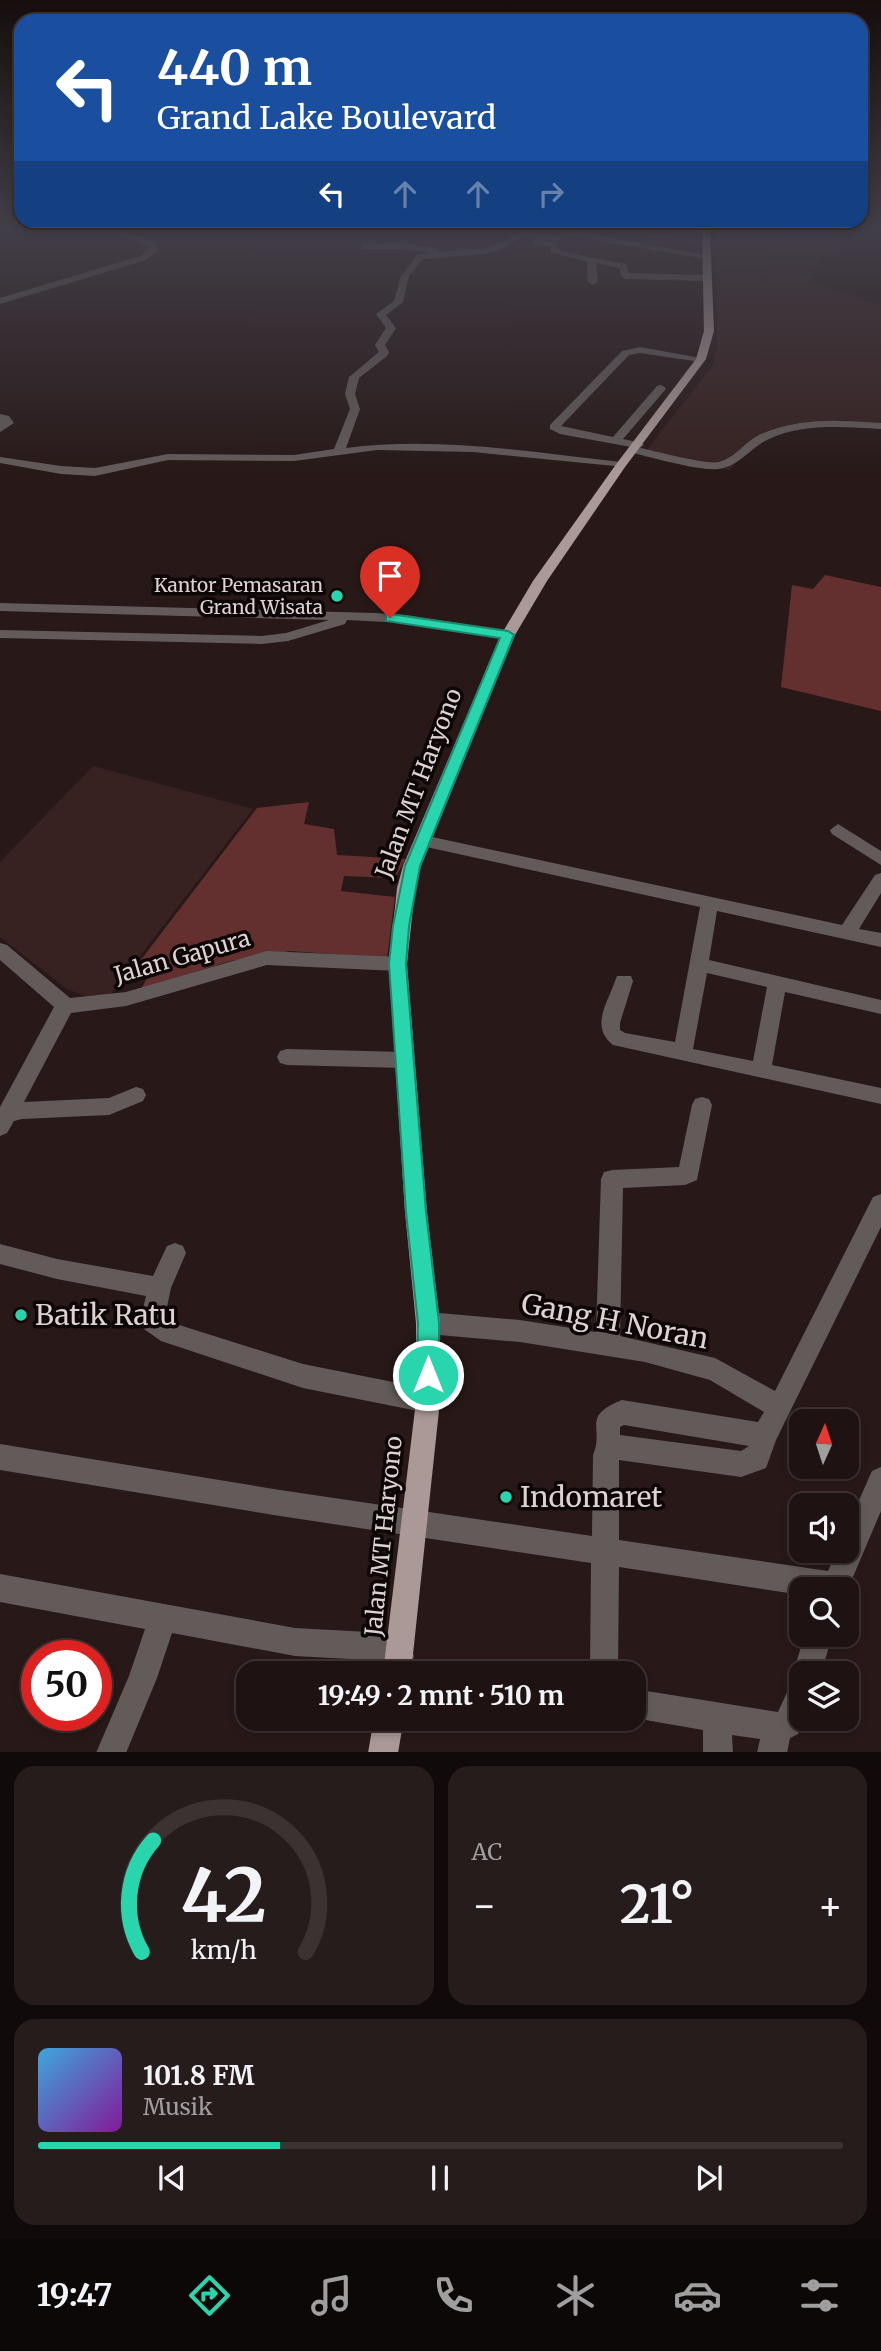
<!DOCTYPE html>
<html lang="id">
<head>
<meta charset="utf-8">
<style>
  body { margin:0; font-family:Merriweather,serif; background:#261c1b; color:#f1f3f6; height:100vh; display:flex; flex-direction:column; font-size:26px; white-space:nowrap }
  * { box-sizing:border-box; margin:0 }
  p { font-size:23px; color:#a19e9f }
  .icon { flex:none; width:38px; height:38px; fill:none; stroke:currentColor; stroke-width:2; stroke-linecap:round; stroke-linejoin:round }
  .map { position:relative; height:1752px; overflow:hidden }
  .drawer { display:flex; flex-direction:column; gap:14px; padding:14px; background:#100a0a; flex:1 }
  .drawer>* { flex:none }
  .banner { position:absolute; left:14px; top:14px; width:854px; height:214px; border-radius:21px; box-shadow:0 4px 10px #0003,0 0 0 2px #3c3232; background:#1a4fa0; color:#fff; overflow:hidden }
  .needle { width:46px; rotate:3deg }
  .tools { position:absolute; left:789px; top:1409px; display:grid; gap:14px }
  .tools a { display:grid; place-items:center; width:70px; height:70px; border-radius:14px; background:#1e1312; box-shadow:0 4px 10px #0003,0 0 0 2px #3c3232; font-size:35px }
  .speed { position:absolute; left:21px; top:1640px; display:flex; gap:14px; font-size:35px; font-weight:700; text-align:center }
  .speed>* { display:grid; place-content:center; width:91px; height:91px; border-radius:50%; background:#1e1312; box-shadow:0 4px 10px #0003,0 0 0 2px #3c3232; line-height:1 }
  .speed .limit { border:10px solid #d22; background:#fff; color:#111 }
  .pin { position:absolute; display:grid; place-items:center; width:60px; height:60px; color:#fff; margin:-72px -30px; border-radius:50% 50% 50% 0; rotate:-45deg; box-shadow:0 0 7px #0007 }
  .pin .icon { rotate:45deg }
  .me { position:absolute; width:77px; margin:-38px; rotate:0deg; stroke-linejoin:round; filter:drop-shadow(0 0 5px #0008) }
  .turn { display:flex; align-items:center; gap:24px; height:147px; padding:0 28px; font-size:32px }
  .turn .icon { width:91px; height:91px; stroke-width:2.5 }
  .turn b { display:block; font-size:49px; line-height:60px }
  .lanes { display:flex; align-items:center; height:66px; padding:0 28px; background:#0003; justify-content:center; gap:35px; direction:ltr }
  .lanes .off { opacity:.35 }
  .big { font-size:52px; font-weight:700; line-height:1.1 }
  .drawer .card { flex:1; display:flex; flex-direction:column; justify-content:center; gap:10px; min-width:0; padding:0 24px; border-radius:21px; background:#261c1b }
  .drawer .dial { align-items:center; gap:0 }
  .dial svg { height:182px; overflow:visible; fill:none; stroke:#3c3232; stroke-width:7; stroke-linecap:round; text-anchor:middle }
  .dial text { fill:#f1f3f6; stroke:none }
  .song { display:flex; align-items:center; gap:21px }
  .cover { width:84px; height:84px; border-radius:10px; background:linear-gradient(135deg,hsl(200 70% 55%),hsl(290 70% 35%)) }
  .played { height:7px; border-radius:4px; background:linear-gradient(90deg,#29d5ac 30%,#3c3232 30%) }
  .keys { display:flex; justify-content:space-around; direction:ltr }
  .heat { display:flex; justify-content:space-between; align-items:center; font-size:38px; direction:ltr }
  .drawer .tiles { flex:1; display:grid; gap:14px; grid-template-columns:1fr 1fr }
  .card:last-child { grid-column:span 2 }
  .trip { position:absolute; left:236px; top:1661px; width:410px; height:70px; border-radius:21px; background:#1e1312; box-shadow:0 4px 10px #0003,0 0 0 2px #3c3232; font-weight:700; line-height:70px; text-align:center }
  .tabs { display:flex; height:112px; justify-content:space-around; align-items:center; background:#0c0807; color:#a19e9f }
  .tabs .icon { width:49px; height:49px }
  .tabs .current { color:#29d5ac }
  .tabs b { font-size:32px; color:#f1f3f6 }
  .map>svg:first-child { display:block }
  .built { fill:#372221 }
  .green { fill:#63302f }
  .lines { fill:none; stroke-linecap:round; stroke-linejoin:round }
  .minor { fill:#635b5a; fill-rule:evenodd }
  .major { fill:#aa9997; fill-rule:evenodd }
  .route { fill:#29d5ac; stroke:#1b8a70; stroke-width:2 }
  .poi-dot { fill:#29d5ac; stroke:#0c0606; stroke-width:2.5 }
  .labels { text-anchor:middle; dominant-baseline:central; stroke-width:7; stroke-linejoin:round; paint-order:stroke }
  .far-poi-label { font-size:19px; fill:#ddd2d1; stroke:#0c0606; text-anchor:end }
  .street-label { font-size:23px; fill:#ddd2d1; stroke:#0c0606 }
  .near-poi-label { font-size:28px; fill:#ddd2d1; stroke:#0c0606; text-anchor:start }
  .near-street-label { font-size:28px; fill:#ddd2d1; stroke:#0c0606 }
</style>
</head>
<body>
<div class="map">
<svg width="881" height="1753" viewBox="0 0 881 1753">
  <rect width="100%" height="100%" fill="#281918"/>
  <!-- built -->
  <path class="built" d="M648,230H699L703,242L646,238Z
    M716,230H847L846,240L837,250L821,255L810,280L863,301L881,305V424L845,420L809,423L767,440L746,453L729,470L645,452L713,365L717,346Z
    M93,766L253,809L110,995L88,997L67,989L0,937V862Z"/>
  <!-- green -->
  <path class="green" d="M825,575L881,587V711L781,687L792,585L813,589Z
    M309,802L304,824L334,829L337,855L406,859L395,878L344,876L341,891L395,897L387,958L290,951L230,961L141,989L155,964L140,961L257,808Z"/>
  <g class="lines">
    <!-- minor -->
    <path class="minor" d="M108,230H119L154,242L158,250L146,260L0,304V298L140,256L149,249L148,246Z
      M569,230L710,256L706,259L570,236L556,241L521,237L500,250L485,254L423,259L409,276L403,302L386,315L396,328L385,345L389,352L387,356L359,378L355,394L360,409L346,448C437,436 531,452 621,462L625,463V467L473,452L377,450L294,461L168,460L95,476L61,474L0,463V457L61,466L95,468L168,454L294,455L334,449L350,409L345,394L349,377L379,352L375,345L386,328L376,314L394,301L401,276L417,255L430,253L401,249H363L360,244L401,243L436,248L440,252L485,248L506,241L519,231L555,235Z
      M536,239L557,243L558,249L564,252L626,264L629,273L705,275L709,278L705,281L625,279L621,276L619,268L596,263L598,282L593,285L588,282L587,262L551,252L550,247L533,244Z
      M640,347L706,359L701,362L640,353L629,355L561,426L613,437L657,386L661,385L666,388L665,390L623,439L642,443L644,445L640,448C656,451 706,465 719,462C735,458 745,442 759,435C797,417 841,420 881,423V429C844,427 803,423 769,439C751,447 739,467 718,469C699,471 654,458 633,453L627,450L631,447L560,434L550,429V425L622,351Z
      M0,414L9,416L14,423L0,432Z
      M0,603L375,613L406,615L508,631L515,635L508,639L406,623L347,620L345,624L288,641L262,644L0,638V630L262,636L286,633L329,620L0,611Z
      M838,824L881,851V865L832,834L830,830Z
      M423,835L842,925L875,875L881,873V893L859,929L881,933V947L717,911L709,960L881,1000V1014L785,992L772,1065L881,1088V1104L613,1045C590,1027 607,1004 615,981L617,976H631L633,981L620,1023V1030L625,1033L675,1042L700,907L417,845L415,841L417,837ZM707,973L767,987L753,1061L693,1049Z
      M0,943L7,945L70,998L126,992L267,951L398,957L405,959L407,964L405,969L398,971L267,965L126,1006L71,1013L24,1102L109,1098L136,1087L143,1089L146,1095L143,1101L109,1115L22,1119L14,1121L7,1133L0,1136V1107L54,1007L0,960Z
      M287,1049L404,1052L411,1054L414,1060L411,1066L404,1068L287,1065L280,1063L277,1057L280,1051Z
      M702,1097L709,1099L712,1105L697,1180L685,1185L623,1188L620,1336L715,1358L775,1391L873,1197L881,1194V1227L776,1440L766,1468L741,1477L619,1460V1540L828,1571L837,1550H847V1527L872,1471L881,1467V1511L847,1591V1589H802V1595L619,1567L618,1673H590L591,1563L280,1516L0,1470V1444L280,1490L592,1536L593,1455C605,1427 580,1417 622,1400L758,1422L764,1412L710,1380L645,1362L520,1342L428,1334L420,1331L416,1323L420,1315L428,1312L520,1320L596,1332L601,1179L604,1172L612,1170L679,1167L692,1105L695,1099ZM624,1425L749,1446L741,1451L620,1435V1427Z
      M175,1243L183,1246L186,1253L171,1288L165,1316L176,1324L303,1364L428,1389L437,1392L440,1401L437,1410L428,1413L303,1388L161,1341L144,1329L140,1321L146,1296L57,1279L0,1264V1244L57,1259L153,1276L167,1246Z
      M0,1574L295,1628L368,1632L410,1646L414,1656L410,1666L400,1670L368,1660L295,1656L172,1633L157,1678L126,1753H96L129,1676L145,1629L0,1602Z
      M805,1634H833L821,1673H802V1718H805L798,1734L790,1738L787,1753H757L760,1739L732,1735L733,1753H703V1730L634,1718V1689L778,1712L794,1677L793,1673Z"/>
    <!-- major -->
    <path class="major" d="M702,230H710L714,331L706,359L625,467L547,581L515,635L421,866L415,888L407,964L427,1212L440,1323V1401L411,1673H383L416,1401V1323L405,1212L389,964L397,888L403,866L501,635L533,581L617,463L696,359L704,331Z
      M374,1718H404L398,1753H368Z"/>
  </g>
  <!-- sky -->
  <linearGradient id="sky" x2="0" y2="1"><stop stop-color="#160e0d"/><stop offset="0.48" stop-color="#423e48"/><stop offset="1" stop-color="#423e48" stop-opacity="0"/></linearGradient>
  <rect width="881" height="475" fill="url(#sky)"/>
  <!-- route -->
  <path class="route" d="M390,614L508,631L514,635L420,866L409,926L406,964L426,1212L439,1323V1375L436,1383L428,1386L420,1383L417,1375L418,1323L406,1212L389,964L393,926L405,866L500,638L386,621V615Z"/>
  <!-- markers -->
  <g class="poi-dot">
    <circle cx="337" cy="596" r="7"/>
    <circle cx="21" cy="1315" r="7"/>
    <circle cx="506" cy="1497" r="7"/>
  </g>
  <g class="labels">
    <!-- far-poi labels -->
    <g class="far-poi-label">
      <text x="323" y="585">Kantor Pemasaran<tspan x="323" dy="22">Grand Wisata</tspan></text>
    </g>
    <!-- street labels -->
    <g class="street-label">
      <text transform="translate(418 783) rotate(-69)">Jalan MT Haryono</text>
      <text transform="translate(182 956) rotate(-16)">Jalan Gapura</text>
      <text transform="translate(383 1536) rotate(-84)">Jalan MT Haryono</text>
    </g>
    <!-- near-poi labels -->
    <g class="near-poi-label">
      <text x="35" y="1315">Batik Ratu</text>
      <text x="520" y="1497">Indomaret</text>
    </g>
    <!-- near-street labels -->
    <g class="near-street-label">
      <text transform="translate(615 1321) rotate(11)">Gang H Noran</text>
    </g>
  </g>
</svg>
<div class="tools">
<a><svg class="needle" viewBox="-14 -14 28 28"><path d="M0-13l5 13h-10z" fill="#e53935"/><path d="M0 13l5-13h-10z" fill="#a19e9f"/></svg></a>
<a><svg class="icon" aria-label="sound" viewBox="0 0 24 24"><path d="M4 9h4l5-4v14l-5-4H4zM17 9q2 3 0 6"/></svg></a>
<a><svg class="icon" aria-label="search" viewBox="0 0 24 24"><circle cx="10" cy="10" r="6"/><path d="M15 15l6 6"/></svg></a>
<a><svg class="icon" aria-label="layers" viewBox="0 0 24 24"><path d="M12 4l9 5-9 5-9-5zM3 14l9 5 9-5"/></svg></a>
</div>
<div class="speed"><div class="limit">50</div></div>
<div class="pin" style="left:390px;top:618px;background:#d93025"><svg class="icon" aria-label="arrive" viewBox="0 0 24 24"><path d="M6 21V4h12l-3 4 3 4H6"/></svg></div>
<svg class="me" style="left:428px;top:1375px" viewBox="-20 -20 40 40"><circle r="17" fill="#29d5ac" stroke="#fff" stroke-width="3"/><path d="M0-11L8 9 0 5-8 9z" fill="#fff"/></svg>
<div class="trip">19:49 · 2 mnt · 510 m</div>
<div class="banner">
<div class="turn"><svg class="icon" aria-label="left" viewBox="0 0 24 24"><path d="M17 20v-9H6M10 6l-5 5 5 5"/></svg><div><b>440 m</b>Grand Lake Boulevard</div></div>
<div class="lanes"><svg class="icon" aria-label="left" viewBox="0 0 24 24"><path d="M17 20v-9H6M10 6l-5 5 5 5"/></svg><svg class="icon off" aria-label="ahead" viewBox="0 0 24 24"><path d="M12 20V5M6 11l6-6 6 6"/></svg><svg class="icon off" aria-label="ahead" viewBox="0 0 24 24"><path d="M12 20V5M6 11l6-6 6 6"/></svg><svg class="icon off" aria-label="right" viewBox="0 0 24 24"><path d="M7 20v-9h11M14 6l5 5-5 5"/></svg></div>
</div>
</div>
<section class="drawer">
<div class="tiles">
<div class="card dial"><svg viewBox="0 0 100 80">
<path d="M14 69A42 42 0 1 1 86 69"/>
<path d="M14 69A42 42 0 0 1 19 20" stroke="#29d5ac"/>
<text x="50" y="56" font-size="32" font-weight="700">42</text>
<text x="50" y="72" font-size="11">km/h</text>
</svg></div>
<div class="card"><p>AC</p>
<div class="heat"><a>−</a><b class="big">21°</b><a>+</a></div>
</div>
<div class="card">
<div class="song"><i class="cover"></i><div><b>101.8 FM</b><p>Musik</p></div></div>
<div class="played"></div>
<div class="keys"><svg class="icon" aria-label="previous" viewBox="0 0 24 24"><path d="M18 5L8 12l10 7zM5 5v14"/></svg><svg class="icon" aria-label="pause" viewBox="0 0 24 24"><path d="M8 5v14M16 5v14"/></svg><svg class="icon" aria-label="next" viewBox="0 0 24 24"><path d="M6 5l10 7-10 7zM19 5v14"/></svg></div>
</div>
</div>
</section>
<nav class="tabs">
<b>19:47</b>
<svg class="icon current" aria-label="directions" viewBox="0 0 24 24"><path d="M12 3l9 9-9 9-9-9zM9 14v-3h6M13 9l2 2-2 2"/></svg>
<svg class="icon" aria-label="music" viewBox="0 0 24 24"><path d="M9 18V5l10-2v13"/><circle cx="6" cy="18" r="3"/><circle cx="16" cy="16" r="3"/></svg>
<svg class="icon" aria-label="phone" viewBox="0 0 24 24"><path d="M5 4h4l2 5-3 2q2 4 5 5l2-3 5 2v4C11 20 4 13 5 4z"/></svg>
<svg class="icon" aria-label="climate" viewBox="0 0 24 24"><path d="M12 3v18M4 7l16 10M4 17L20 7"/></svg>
<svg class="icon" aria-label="car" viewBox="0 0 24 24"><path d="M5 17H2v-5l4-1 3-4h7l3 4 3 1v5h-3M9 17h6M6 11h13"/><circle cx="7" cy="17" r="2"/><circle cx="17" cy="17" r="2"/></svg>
<svg class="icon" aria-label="filters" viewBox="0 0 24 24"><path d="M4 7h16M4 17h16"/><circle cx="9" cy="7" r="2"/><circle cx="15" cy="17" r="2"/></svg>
</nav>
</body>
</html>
